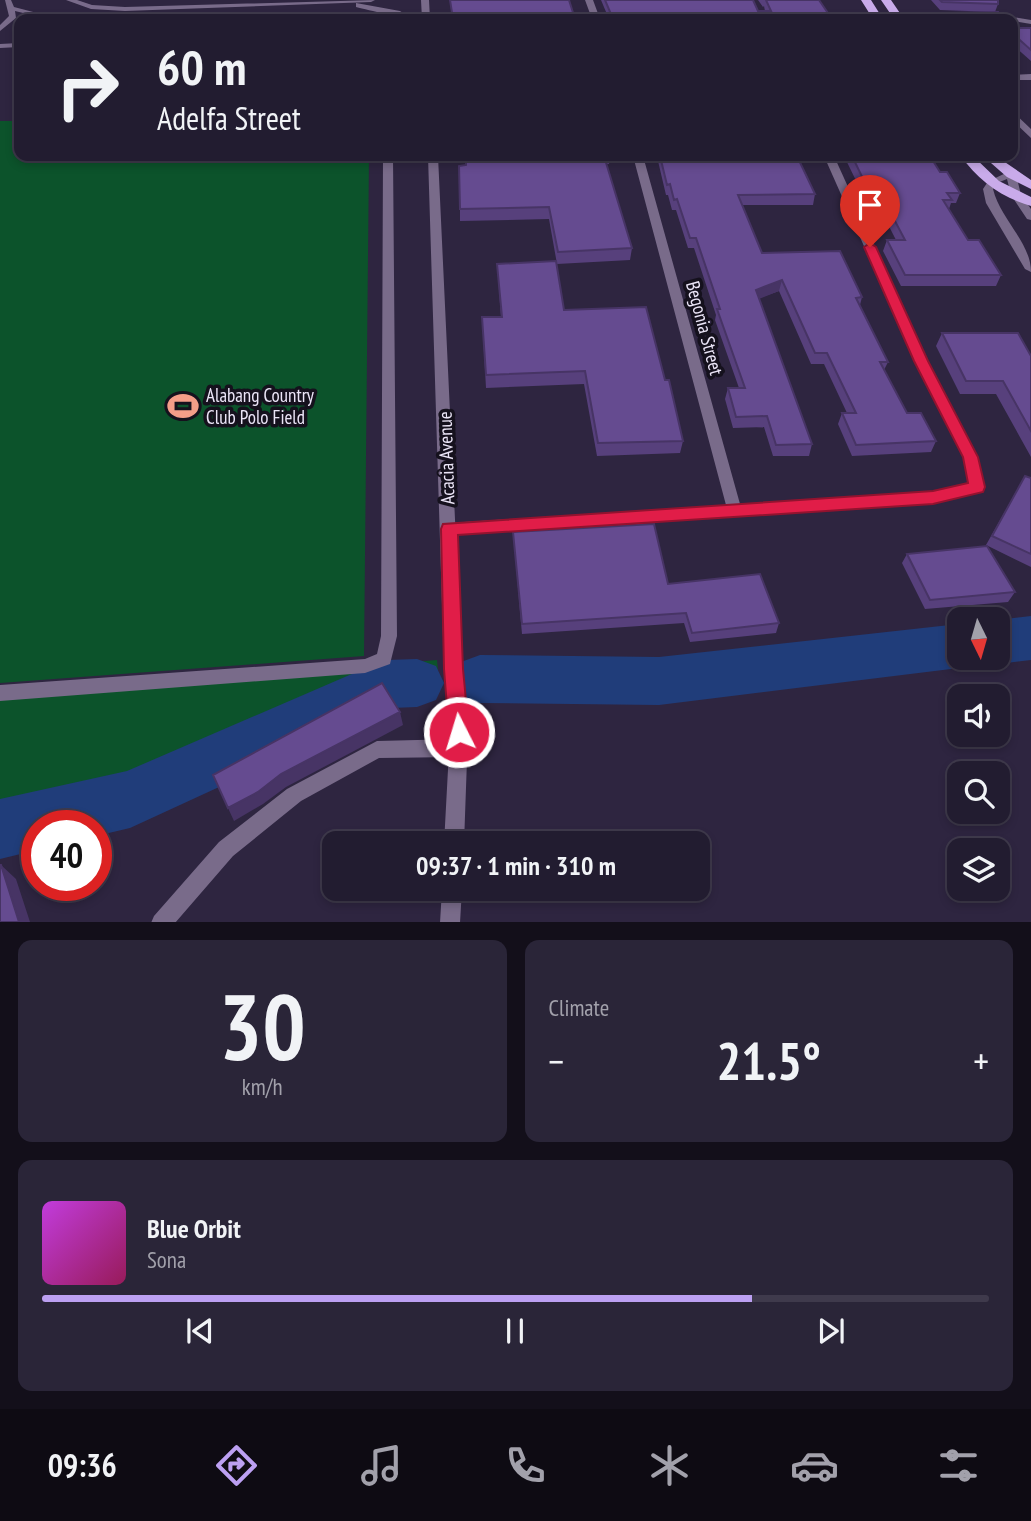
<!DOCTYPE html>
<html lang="en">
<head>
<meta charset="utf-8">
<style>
  body { margin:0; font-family:"PT Sans Narrow",sans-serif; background:#2a2538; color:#f1f3f6; height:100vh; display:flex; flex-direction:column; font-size:26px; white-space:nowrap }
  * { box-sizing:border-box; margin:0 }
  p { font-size:23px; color:#a2a1ab }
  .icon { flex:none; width:38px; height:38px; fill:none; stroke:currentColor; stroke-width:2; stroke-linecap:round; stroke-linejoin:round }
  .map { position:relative; height:922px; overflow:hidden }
  .sheet { display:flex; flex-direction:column; gap:18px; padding:18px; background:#130f1a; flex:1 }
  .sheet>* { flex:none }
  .banner { position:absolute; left:14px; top:14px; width:1004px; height:147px; border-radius:14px; box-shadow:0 4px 10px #0003,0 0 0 2px #3f3a4c; background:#221c30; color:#f1f3f6; overflow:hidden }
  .needle { width:46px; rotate:175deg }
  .controls { position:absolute; left:947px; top:607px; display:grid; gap:14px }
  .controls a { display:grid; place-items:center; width:63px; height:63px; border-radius:14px; background:#221c30; box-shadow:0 4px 10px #0003,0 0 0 2px #3f3a4c; font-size:35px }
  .speed { position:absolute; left:21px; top:810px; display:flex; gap:14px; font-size:35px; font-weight:700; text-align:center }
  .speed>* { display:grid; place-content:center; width:91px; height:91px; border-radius:50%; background:#221c30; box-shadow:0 4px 10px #0003,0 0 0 2px #3f3a4c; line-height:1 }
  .speed .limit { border:10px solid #d22; background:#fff; color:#111 }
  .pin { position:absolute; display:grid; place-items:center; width:60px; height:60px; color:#fff; margin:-72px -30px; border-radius:50% 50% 50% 0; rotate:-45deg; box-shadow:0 0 7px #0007 }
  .pin .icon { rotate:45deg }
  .me { position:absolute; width:77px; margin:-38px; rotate:355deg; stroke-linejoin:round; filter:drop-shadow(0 0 5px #0008) }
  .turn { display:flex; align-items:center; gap:24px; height:147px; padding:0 28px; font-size:32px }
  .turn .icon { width:91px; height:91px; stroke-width:2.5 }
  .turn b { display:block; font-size:49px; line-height:60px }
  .big { font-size:52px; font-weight:600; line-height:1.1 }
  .sheet .widget { flex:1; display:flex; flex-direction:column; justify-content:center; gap:10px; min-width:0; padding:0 24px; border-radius:14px; background:#2a2538 }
  .sheet .dial { align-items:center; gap:0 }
  .dial b { font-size:91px; line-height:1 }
  .song { display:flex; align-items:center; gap:21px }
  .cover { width:84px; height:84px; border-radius:10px; background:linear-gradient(135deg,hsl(290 70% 55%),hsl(330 70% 35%)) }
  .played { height:7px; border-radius:4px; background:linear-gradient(90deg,#bca0f2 75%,#3f3a4c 75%) }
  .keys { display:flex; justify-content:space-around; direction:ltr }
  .heat { display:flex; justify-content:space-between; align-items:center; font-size:38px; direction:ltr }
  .sheet .tiles { flex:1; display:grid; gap:18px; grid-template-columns:1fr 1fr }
  .widget:last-child { grid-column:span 2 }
  .trip { position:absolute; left:322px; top:831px; width:388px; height:70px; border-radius:14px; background:#221c30; box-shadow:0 4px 10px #0003,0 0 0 2px #3f3a4c; font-weight:600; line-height:70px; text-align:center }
  .tab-bar { display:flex; height:112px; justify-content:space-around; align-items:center; background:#0e0b13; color:#a2a1ab }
  .tab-bar .icon { width:49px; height:49px }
  .tab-bar .on { color:#bca0f2 }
  .tab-bar b { font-size:32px; color:#f1f3f6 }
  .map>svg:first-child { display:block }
  .green { fill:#0c532b }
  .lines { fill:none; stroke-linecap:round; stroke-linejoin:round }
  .river { fill:#203d7a; fill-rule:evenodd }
  .service { fill:#796b8a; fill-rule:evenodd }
  .minor { fill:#796b8a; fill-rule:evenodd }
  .tertiary { fill:#796b8a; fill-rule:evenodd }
  .primary { fill:#c9abea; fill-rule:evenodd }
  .wall { fill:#57407c }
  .shaded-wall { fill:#473465 }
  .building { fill:#654b90; stroke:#473465; stroke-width:2 }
  .route { fill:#e11d48; stroke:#92132f; stroke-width:2 }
  .labels { text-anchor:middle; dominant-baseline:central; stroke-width:7; stroke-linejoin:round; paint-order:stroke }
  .street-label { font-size:19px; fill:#ebe5f7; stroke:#15111d }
  .poi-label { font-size:19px; fill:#ebe5f7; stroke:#15111d; text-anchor:start }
</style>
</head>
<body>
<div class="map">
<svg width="1031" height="923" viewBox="0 0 1031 923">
  <rect width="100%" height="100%" fill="#2e2540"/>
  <!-- green -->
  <path class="green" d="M0,121H19V156H369L364,656L0,683Z
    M437,660L440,691L382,695L364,690L126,794L0,822V699Z"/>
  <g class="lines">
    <!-- river -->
    <path class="river" d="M1031,616V660L998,664L980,658H998V620Z
      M959,624V658H979L977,662L959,668L659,705L480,703L461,696L453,679L461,662L480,655L659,657Z
      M417,659L436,666L444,683L436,700L417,707L391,708L130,828L96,836V826H37V850L0,859V799L127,771L368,667L387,660Z"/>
    <!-- service -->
    <path class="service" d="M5,0H11L14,7L60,19H48L15,11L16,18L0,31V25L9,16Z
      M248,17H356L360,19H244Z
      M19,43V47L0,48V44Z
      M383,156H393L397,636L390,664L365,673L0,701V685L365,659L377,654L381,636Z
      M992,179L997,182L993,189C1000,219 1031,242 1031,272L1025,269L986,203L983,189L989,180Z
      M458,739L464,742L467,748L464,754L458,757L379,758L301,801L233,856L175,923H151L154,916L219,842L287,789L377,741Z"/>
    <!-- minor -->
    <path class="minor" d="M585,0H593L600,19H592Z
      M982,12L1031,20V24L1013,21V19L982,16L935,19L932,15L936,13Z
      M1031,74V80H1013V75Z
      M1013,112L1031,129V138L1013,121Z
      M633,156H643L740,504L933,492L969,483L963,457L915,361L824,156H834L927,361L977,457L984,487L982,491L933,502L449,535L444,533L442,529L444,525L449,523L726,505Z
      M1008,172L1016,174L1021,195L1031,209V220L1027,219L1011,195L1007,179L992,185L987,182Z"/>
    <!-- tertiary -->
    <path class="tertiary" d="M66,0H77L92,5L125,7L375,0L371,2L125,11L91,9Z
      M421,0H429L430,19H422Z
      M356,3L400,11L412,19C401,19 370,10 356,7Z
      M428,156H438L462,669L468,732L464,844H444L450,732L444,669Z
      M442,889H462L460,923H440Z"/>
    <!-- primary -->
    <path class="primary" d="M861,0H871L883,19H873Z
      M881,0H891L904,19H894Z
      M961,156H973L999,181L1031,197V206C1002,198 978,180 961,156Z
      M983,156H996L1031,180V189L1007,177Z"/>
  </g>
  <!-- wall -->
  <path class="wall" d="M601,0H753L758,11H765L764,6L763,7L758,0H819L832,19H609Z
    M931,0H998V4L995,12L940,10Z
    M952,13L999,19H949Z
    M1013,28H1031V61L1013,45Z
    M465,156H610L609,164H606L632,248L630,260L557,264L549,219L460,221V209L466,165Z
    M652,156H800L799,159L815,194L813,205H742L762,253L862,297L860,305L888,362L884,370L907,413L936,441L931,452L852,456L838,424L842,413H847L824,364H811L779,291L759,298L812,444L809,456H773L764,427L733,428L725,399L728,388H739L715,320L716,315L694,248H688L676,210H672L668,195H666L658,161H654Z
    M844,156H930L940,172L960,193L956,203H951L949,209L968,240L1001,275L996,286H901L883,251L887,240H896L874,197H864Z
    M497,264L665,380L683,441L680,453L597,456L584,384L486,388L482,317H501Z
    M942,333L1031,356V457L996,394H960L936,346Z
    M1025,476L1031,478V567L986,545Z
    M513,532L668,584L779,623L776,633L690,642L684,623L522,634Z
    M907,554L1015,592L1008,602L925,609L902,563Z"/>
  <!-- shaded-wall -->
  <path class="shaded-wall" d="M782,280L779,291L754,301L756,290Z
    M400,712L403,725L286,787L263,804L234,821L228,808L281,774Z
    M1,865L16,879L30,922H19Z"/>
  <!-- building -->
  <path class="building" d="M450,0H569L575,19H453Z
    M605,0H753L758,11H771L766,0H819L832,19H613Z
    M940,0H998V4L942,2Z
    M998,12L999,19H957L952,13Z
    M1013,28H1031V50L1013,34Z
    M466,156H604L632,248L558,252L549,207L460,209L459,166L466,165Z
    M660,156H797L815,194L738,195L762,253L840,251L862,297L856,298L888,362H880L907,413H921L936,441L856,445L842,413H856L827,353H815L782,280L756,290L812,444L776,445L767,416L736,417L728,388H745L717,309H720L696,238H690L677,199L674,200L670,184L667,185Z
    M852,156H930L940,172H947L960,193H947L952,200H943L968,240H979L1001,275H905L887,240H905L877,187H867Z
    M556,261L564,310L646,307L665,380H669L683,441L598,443L585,371L486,375L482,317H502L497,264Z
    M942,333H1018L1031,356V431L1003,381H966Z
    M1025,476L1031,478V554L992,536Z
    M654,524L668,584L760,574L779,623L692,633L686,613L522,624L513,532Z
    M987,546L1015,592L930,600L907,554Z
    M382,683L400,712L281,774L258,792L228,808L213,775Z
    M0,865H1L19,922H0Z"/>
  <!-- route -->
  <path class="route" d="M870,243L876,247L928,361L978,457L985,487L983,492L933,504L458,535L463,669L469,732L466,739L459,741L452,739L449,732L444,669L441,529L443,524L933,491L968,483L963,457L914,361L864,247Z"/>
  <!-- icons -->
  <defs>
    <g id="stadium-bare" transform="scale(2.415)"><path d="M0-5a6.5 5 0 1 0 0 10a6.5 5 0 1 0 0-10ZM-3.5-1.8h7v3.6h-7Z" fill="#f49e89" stroke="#15111d" stroke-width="2.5" paint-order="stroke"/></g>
  </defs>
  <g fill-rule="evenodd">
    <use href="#stadium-bare" x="183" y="406"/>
  </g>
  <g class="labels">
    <!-- street labels -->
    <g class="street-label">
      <text transform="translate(705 328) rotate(75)">Begonia Street</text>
      <text transform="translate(446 458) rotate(-92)">Acacia Avenue</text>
    </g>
    <!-- poi labels -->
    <g class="poi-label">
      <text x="206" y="395">Alabang Country<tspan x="206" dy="22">Club Polo Field</tspan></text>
    </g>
  </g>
</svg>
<div class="controls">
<a><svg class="needle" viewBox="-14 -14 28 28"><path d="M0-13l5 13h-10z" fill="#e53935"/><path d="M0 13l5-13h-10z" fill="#a2a1ab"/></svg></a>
<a><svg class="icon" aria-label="sound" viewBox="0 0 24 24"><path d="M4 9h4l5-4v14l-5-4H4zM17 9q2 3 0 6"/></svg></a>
<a><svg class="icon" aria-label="search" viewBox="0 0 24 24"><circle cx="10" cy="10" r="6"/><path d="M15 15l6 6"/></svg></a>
<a><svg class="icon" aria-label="layers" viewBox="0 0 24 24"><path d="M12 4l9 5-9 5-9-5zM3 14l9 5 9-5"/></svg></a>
</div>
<div class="speed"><div class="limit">40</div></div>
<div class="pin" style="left:870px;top:247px;background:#d93025"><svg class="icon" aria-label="arrive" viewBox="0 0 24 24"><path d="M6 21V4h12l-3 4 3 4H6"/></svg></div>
<svg class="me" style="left:459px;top:732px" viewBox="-20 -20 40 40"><circle r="17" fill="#e11d48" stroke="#fff" stroke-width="3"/><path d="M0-11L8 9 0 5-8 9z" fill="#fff"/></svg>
<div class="trip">09:37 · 1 min · 310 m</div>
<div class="banner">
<div class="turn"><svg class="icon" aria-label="right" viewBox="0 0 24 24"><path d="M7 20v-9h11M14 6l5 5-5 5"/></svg><div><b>60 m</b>Adelfa Street</div></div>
</div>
</div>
<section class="sheet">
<div class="tiles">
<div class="widget dial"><b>30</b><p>km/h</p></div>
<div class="widget"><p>Climate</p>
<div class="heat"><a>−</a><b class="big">21.5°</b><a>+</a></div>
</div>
<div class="widget">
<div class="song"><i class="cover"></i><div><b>Blue Orbit</b><p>Sona</p></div></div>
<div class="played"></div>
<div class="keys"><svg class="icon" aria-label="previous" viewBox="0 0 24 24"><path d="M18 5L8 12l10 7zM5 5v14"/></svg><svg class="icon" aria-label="pause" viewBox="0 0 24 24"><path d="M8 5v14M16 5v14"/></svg><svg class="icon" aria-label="next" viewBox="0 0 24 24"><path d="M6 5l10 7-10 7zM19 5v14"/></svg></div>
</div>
</div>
</section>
<nav class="tab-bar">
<b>09:36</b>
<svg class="icon on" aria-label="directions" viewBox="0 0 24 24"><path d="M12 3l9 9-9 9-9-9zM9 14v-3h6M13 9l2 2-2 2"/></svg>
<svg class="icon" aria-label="music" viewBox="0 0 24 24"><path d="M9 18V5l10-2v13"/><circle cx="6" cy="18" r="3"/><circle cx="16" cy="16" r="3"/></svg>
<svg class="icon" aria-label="phone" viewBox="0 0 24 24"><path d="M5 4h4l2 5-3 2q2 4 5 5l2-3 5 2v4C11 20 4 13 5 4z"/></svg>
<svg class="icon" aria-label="climate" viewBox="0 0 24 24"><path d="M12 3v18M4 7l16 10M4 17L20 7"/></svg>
<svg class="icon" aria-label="car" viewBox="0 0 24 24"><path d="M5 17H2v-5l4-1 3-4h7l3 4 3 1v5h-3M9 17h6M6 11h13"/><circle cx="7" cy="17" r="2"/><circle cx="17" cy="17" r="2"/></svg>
<svg class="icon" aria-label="filters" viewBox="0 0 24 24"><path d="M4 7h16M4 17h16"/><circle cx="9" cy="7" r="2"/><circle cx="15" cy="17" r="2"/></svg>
</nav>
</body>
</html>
